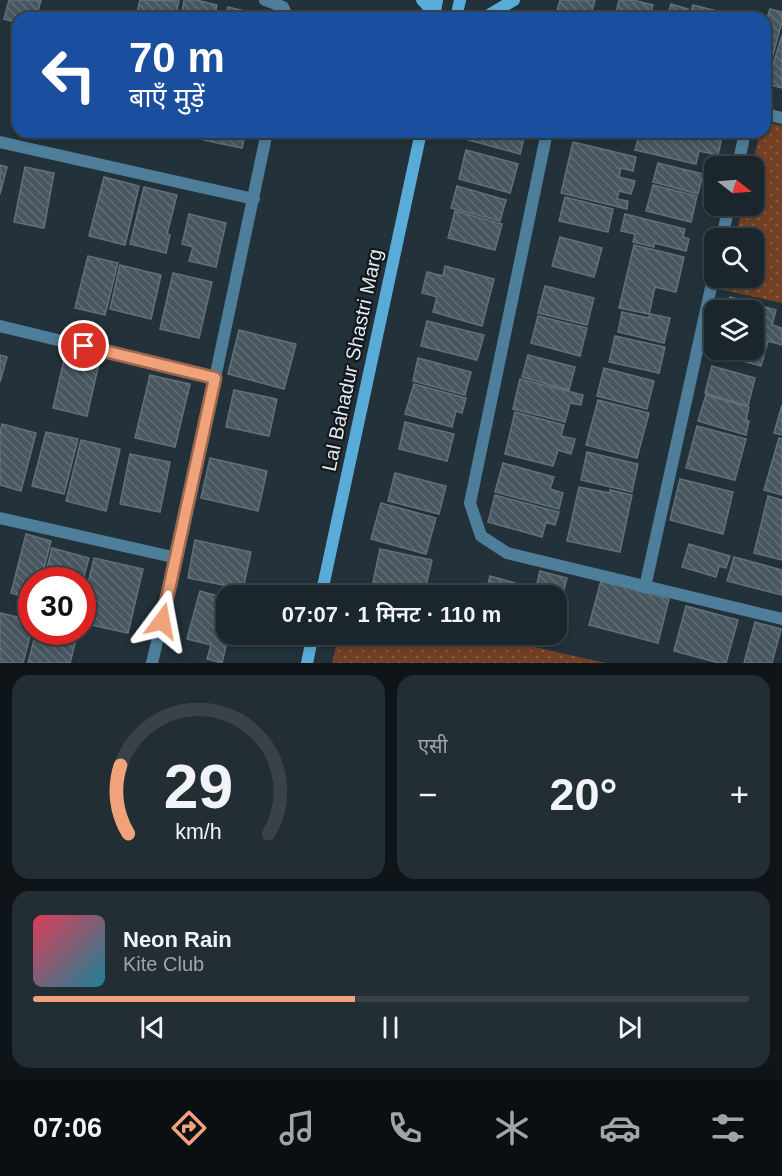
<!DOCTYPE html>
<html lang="hi">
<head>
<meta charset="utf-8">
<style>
  body { margin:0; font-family:Helvetica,"Noto Sans Devanagari",sans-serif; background:#232d34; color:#f1f3f6; height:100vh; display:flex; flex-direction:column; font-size:22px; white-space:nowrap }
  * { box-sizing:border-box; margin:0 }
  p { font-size:20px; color:#9fa5a9 }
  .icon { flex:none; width:33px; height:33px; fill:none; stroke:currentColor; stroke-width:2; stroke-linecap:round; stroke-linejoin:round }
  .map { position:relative; height:663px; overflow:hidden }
  .details { display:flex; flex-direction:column; gap:12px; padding:12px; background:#0e1418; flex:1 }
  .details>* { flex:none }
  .hud { position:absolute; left:12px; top:12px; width:759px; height:126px; border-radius:18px; box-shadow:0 3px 9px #0003,0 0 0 2px #384248; background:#1a4fa0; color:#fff; overflow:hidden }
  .needle { width:39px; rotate:107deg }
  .buttons { position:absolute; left:704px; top:156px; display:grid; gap:12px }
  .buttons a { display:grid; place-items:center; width:60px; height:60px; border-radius:12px; background:#1a252c; box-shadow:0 3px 9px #0003,0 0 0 2px #384248; font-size:30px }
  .speed { position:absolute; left:18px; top:567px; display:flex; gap:12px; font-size:30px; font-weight:700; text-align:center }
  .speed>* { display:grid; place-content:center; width:78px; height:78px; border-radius:50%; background:#1a252c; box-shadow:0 3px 9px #0003,0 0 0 2px #384248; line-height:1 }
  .speed .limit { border:9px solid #d22; background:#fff; color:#111 }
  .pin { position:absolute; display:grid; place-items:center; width:51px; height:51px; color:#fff; margin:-26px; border:3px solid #fff; border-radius:50%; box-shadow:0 2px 6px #0007 }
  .me { position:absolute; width:66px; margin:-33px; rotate:13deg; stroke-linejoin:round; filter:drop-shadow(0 0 4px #0008) }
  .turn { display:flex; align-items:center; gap:21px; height:126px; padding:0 18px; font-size:27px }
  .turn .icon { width:78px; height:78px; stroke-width:2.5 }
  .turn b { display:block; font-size:42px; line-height:51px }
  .big { font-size:45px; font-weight:600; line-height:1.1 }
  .details .widget { flex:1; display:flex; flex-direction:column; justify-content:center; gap:9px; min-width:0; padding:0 21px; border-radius:18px; background:#232d34 }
  .details .dial { align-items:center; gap:0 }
  .dial svg { height:156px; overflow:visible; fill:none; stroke:#384248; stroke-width:7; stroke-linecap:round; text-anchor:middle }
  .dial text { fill:#f1f3f6; stroke:none }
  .song { display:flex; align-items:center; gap:18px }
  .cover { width:72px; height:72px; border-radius:9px; background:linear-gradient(135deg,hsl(350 70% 55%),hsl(190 70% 35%)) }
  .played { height:6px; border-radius:3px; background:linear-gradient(90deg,#f0a27a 45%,#384248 45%) }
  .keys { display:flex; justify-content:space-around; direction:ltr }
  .heat { display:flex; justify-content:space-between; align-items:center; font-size:33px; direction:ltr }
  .details .tiles { flex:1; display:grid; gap:12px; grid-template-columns:1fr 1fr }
  .widget:last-child { grid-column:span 2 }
  .trip { position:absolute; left:216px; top:585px; width:351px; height:60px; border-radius:18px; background:#1a252c; box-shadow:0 3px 9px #0003,0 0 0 2px #384248; font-weight:600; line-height:60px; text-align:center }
  .dock { display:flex; height:96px; justify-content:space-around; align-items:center; background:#0a0f12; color:#9fa5a9 }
  .dock .icon { width:42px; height:42px }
  .dock .current { color:#f0a27a }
  .dock b { font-size:27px; color:#f1f3f6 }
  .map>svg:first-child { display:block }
  .park { fill:url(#park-dots) }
  .building { fill:url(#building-back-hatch); stroke:#61717a; stroke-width:1.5 }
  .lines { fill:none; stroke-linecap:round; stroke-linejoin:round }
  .street { stroke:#4e7f9a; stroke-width:12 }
  .secondary { stroke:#5aacd8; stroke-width:12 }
  .route-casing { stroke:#9c694f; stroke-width:15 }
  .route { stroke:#f0a27a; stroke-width:10 }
  .labels { text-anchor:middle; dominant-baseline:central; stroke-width:4.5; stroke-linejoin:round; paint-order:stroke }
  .street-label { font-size:20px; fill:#e2ebf1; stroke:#12181c }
</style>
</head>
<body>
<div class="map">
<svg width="782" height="663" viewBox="0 0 782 663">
  <defs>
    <pattern id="park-dots" width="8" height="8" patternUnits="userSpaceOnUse" patternTransform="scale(1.5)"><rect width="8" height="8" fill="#744024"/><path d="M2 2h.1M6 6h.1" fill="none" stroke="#885c44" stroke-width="1.8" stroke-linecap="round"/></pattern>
    <pattern id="building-back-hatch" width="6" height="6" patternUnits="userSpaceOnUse" patternTransform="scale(1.5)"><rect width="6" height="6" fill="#47565f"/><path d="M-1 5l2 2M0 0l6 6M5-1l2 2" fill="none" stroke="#616e76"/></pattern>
  </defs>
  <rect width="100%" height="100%" fill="#23313a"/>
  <!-- park -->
  <path class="park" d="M765,122L782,126V303L723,290L726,278H753V238H735L743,206H753L752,166L760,132H765Z
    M339,634L481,635L606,663H332Z"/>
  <!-- building -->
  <path class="building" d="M9,0H41L36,18H18V23L4,19Z
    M140,0L179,1L175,18H136Z
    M184,0H196L217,5L214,18H181Z
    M560,0H595L590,18H555Z
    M619,0H633L653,5L649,18H615Z
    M671,4L688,9L685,18H667Z
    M693,5L721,12L719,18H689Z
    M228,7L269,17V18H225Z
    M770,9L782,12V22L766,80L765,24Z
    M782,35V88L767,84Z
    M205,132H246L242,148L203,140Z
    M470,132H519L525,134L520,154L468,140Z
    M640,132H723L718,155L699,151L696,164L635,150Z
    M573,142L636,157L633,171L621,168L619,177L635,181L631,194L619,191L617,199L628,201L627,209L561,193Z
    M466,150L518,164L510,193L459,179Z
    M658,163L703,174L698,194L653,182Z
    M0,165L7,167L0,194Z
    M25,167L54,173L44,228L14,222Z
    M104,177L139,186L125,245L89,236Z
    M653,185L697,196L691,222L646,211Z
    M457,186L506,200L500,221L451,208Z
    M144,187L177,195L167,234L170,235L166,253L130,244Z
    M565,197L613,209L608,232L559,221Z
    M455,211L502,224L495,250L448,238Z
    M189,214L226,223L216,267L189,261L193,247L182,244Z
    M625,214L685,229L683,237L689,239L686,251L654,243V247L633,242L635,234L621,231Z
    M560,237L602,248L594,277L552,266Z
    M634,245L684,257L676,292L655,287L649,314L619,308Z
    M88,256L118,263L105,315L75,308Z
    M120,265L161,275L151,319L110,309Z
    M445,266L494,279L482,326L433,312L437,297L422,293L427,272L443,276Z
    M173,273L212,282L199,338L160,329Z
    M545,286L594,298L587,325L538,313Z
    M730,297L776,310L772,325L782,328V345L768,341L761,366L715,353L716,350H753V310H726Z
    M622,312L649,318L650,314L670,318L664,343L618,332Z
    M538,316L587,328L580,356L531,343Z
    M427,321L484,335L477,360L421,346Z
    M239,330L296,344L284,389L228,374Z
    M615,336L665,347L659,373L609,362Z
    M66,351L100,359L87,416L53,408Z
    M0,355L7,357L0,382Z
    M528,355L575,367L569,390L522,377Z
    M418,358L471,372L465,395L413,381Z
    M712,366L755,378L748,406L705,393Z
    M604,368L654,381L647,409L597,396Z
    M150,375L190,384L175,447L135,438Z
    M520,379L583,395L581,405L570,403L565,422L513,409Z
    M414,384L466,398L462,413L456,411L452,427L405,414Z
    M234,390L277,399L269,436L226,427Z
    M706,395L749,407L746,420L749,421L746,435L698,421Z
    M598,400L649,413L637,458L586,445Z
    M782,405V435L774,433Z
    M515,412L564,425L561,436L575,439L571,454L558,450L553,466L505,454Z
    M405,422L454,434L447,461L399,449Z
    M2,424L36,433L21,491L0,485V433Z
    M697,426L746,439L735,480L686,468Z
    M46,432L78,439L64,494L32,486Z
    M779,438L782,439V495L764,490Z
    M81,440L120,449L106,511L66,501Z
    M587,452L638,464L632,492L581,480Z
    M130,454L170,462L160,512L120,504Z
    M210,458L267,471L258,511L201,498Z
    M503,463L554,477L550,489L563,493L559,509L495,492Z
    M395,473L446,486L439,514L388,501Z
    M680,479L733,492L723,534L670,520Z
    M579,487L610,493V490L632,495L620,552L567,541Z
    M495,495L559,512L555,525L546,522L542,537L488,522Z
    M768,496L782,500V560L754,553Z
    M381,503L436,518L426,554L371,539Z
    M26,534L51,541L41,580H32V599L11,593Z
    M195,540L251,552L243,589L188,578Z
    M689,544L730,556L726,568L719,566L716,577L682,567Z
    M52,548L89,558L82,583V580H44Z
    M380,549L432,560L424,594L373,582Z
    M734,557L782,570V595L727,581Z
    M94,558L143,569L128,633L82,623V609Z
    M540,571L567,578L556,619V596H534Z
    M490,576L515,583L512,596H485Z
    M601,581L669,599L658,643L589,625Z
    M200,591L225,598L222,610L226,611V634H229L222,663L207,659L211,645L187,639Z
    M686,606L738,620L726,663H719L674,651Z
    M0,613L32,620V629L23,663H0Z
    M755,622L781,629L772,663H744Z
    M36,632H62L77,636L70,663H28Z"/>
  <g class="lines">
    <!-- street -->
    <path class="street" d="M265,0L283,7L288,18
      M765,114L782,118
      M547,132L470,503L481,536L507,553L782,619
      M0,142L254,199
      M738,166L745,132
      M722,238L729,206
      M0,326L215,378
      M0,518L177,558
      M645,587L714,274
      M152,663L177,558L267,132"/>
    <!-- secondary -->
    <path class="secondary" d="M422,0L435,14
      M434,18L437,0
      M456,18L460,0
      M484,18L514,0
      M321,596L421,132
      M307,663L313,634"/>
  </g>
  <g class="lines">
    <!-- route casing -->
    <g class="route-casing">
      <path id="route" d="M84,346L215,378L162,621"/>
    </g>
    <!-- route -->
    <use href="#route" class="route"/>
  </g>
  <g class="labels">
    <!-- street labels -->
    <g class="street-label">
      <text transform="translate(352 360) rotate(-78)">Lal Bahadur Shastri Marg</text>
    </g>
  </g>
</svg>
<div class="buttons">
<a><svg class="needle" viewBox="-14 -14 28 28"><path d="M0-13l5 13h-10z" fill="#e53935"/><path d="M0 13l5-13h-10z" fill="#9fa5a9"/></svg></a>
<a><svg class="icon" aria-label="search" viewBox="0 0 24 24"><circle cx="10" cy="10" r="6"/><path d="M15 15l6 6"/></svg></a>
<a><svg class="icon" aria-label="layers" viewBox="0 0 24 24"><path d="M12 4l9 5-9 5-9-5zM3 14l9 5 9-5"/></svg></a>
</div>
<div class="speed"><div class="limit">30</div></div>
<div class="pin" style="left:84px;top:346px;background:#d93025"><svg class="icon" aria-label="arrive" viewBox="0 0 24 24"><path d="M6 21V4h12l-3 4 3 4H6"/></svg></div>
<svg class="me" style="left:162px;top:621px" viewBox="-20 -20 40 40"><path d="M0-17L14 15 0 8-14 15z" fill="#f0a27a" stroke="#fff" stroke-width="4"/></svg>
<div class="trip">07:07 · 1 मिनट · 110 m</div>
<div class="hud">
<div class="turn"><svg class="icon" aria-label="left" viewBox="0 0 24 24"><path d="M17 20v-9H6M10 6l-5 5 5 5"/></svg><div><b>70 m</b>बाएँ मुड़ें</div></div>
</div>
</div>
<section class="details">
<div class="tiles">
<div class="widget dial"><svg viewBox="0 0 100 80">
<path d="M14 69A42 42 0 1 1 86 69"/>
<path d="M14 69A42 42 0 0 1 10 34" stroke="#f0a27a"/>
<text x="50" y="56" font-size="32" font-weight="700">29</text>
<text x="50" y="72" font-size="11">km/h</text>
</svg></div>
<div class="widget"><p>एसी</p>
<div class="heat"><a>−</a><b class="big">20°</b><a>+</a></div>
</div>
<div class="widget">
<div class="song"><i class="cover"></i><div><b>Neon Rain</b><p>Kite Club</p></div></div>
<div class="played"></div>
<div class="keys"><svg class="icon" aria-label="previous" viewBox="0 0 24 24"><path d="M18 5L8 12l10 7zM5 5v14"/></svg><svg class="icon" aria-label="pause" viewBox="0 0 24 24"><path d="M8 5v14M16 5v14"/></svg><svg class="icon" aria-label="next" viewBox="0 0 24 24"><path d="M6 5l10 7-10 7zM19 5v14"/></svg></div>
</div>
</div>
</section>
<nav class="dock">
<b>07:06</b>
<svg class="icon current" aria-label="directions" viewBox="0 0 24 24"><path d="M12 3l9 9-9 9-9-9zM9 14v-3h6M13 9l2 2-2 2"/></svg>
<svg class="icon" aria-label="music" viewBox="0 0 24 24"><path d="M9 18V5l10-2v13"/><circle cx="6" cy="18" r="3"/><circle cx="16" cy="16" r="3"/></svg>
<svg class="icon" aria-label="phone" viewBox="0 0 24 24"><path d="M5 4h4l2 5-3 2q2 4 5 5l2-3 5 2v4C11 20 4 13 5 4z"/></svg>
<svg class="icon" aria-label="climate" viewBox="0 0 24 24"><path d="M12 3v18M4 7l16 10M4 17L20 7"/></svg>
<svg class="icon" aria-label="car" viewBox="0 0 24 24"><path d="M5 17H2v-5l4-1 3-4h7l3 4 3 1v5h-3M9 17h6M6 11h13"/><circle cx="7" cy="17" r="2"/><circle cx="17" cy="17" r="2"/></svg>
<svg class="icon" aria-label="filters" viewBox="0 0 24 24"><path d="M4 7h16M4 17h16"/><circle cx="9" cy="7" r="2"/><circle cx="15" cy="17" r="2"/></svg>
</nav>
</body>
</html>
